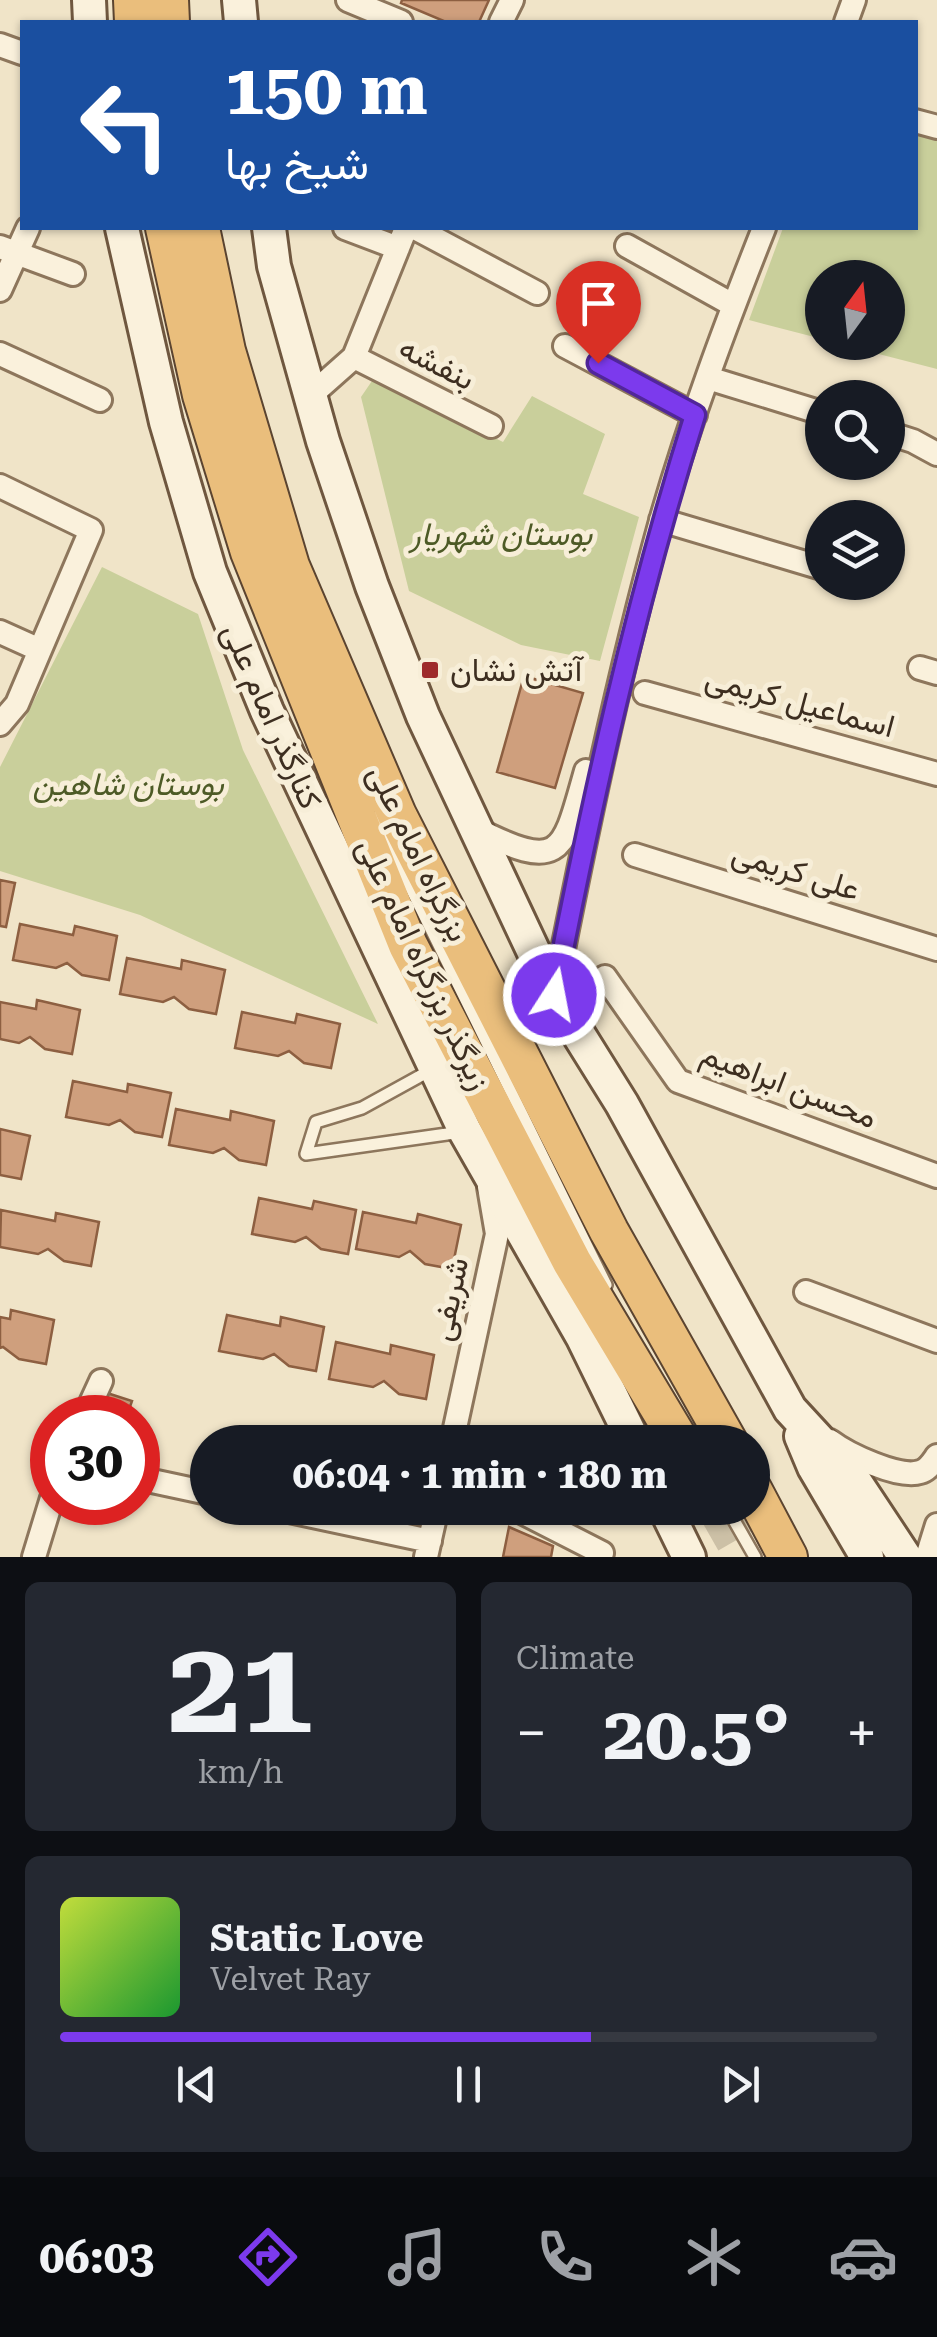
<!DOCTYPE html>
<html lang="en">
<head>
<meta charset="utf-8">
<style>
  body { margin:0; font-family:"Roboto Serif",Vazirmatn,serif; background:#242831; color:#f1f3f6; height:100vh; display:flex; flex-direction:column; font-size:38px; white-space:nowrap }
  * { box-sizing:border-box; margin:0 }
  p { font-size:32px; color:#9ea1a6 }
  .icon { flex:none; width:55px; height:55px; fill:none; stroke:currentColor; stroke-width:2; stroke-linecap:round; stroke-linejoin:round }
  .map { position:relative; height:1557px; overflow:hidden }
  .drawer { display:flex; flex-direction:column; gap:25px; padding:25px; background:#0d0f14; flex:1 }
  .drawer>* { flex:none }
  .guide { position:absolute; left:20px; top:20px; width:898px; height:210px; border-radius:0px; box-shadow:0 2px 8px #0004; background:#1a4fa0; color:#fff; overflow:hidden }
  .needle { width:65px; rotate:15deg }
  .tools { position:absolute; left:805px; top:260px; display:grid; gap:20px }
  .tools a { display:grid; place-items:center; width:100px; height:100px; border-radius:50%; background:#171b24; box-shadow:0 2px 8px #0004; font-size:50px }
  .speed { position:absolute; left:30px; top:1395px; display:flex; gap:20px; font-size:50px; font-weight:700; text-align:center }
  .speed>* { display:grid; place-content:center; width:130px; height:130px; border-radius:50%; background:#171b24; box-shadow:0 2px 8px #0004; line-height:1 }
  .speed .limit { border:15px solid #d22; background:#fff; color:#111 }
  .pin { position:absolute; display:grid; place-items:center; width:85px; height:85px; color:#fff; margin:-102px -42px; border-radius:50% 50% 50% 0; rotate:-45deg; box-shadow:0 0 10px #0007 }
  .pin .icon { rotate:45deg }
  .me { position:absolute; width:110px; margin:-55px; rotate:11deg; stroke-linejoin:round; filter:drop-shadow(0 0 8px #0008) }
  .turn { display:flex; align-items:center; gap:35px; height:210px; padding:0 40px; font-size:45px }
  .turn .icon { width:130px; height:130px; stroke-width:2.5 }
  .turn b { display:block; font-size:70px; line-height:85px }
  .big { font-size:75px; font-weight:700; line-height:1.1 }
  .drawer .tile { flex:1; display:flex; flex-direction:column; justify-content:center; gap:15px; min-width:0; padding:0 35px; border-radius:15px; background:#242831 }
  .drawer .dial { align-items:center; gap:0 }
  .dial b { font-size:130px; line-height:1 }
  .song { display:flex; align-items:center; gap:30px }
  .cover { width:120px; height:120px; border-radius:15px; background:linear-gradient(135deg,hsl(70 70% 55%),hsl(130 70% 35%)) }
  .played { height:10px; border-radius:5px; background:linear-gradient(90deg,#7c3aed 65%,#363941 65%) }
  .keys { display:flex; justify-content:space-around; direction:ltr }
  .heat { display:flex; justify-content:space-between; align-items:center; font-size:55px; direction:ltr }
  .drawer .tiles { flex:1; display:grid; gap:25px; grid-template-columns:1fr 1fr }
  .tile:last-child { grid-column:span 2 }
  .trip { position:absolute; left:190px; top:1425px; width:580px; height:100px; border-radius:50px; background:#171b24; box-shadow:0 2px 8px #0004; font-weight:700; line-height:100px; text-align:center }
  .tab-bar { display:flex; height:160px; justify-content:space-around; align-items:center; background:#090b0e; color:#9ea1a6 }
  .tab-bar .icon { width:70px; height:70px }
  .tab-bar .active { color:#7c3aed }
  .tab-bar b { font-size:45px; color:#f1f3f6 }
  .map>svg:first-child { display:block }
  .green { fill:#c9cf9b }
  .building { fill:#cf9f7d; stroke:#8d5f41; stroke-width:2.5 }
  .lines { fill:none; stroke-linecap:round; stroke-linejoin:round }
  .trunk-tunnel { stroke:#ccc0a6; stroke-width:38; stroke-dasharray:38 19; stroke-linecap:butt }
  .service-casing { stroke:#8d765c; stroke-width:16 }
  .minor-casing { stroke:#8d765c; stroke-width:28 }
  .secondary-casing { stroke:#6f573f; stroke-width:38 }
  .trunk-casing { stroke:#5b4430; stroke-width:42 }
  .service { stroke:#faf1dc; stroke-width:11 }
  .minor { stroke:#faf1dc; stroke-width:22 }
  .secondary { stroke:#faf1dc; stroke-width:32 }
  .trunk { stroke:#eabe7c; stroke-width:38 }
  .route-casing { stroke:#51269a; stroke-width:25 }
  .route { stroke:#7c3aed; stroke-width:18 }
  .poi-dot { fill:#9e2a2b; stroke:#f7eed8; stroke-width:4 }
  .labels { text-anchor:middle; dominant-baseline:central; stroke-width:10; stroke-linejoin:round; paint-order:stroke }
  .street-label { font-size:32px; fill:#3d2e20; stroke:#f7eed8 }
  .park-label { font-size:32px; font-style:italic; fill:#4d5a26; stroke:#f7eed8 }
  .poi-label { font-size:32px; fill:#3d2e20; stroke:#f7eed8; text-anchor:start }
</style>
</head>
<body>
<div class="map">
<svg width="937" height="1557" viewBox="0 0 937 1557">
  <rect width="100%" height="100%" fill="#f0e4c8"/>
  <!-- green -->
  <path class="green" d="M915,131L937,137V369L836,343L888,342V278H822V339L749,320L783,228H915Z
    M374,378L503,442L532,396L605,434L583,494L639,517L600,661L521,645L409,591L361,397Z
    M102,567L198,614L243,750L378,1024L140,915L0,871V767Z"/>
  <!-- building -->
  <path class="building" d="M402,0H489L479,22H446L401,3Z
    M524,676L583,693L555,788L497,772Z
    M0,880L15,883L6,927L0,926Z
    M20,924L73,935L75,926L117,936L109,980L82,975L67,963L56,968L13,960Z
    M127,958L181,969L182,960L225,970L216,1014L189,1009L174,997L163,1002L120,994Z
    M37,1000L80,1010L72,1054L45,1049L30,1037L19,1043L0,1039V1002L36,1009Z
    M242,1012L295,1023L297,1014L340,1024L331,1068L304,1063L289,1051L278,1056L235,1048Z
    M73,1081L127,1092L128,1084L171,1093L162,1137L135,1132L120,1120L109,1125L66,1117Z
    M176,1109L230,1120L231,1111L274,1121L266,1165L239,1160L224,1148L213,1153L169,1145Z
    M0,1129L30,1136L21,1179L0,1175Z
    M259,1198L312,1209L314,1201L356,1210L348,1254L321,1249L306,1237L295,1242L252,1234Z
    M1,1210L55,1221L56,1213L99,1222L91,1266L64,1261L48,1249L38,1254L0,1247Z
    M363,1212L416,1223L418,1214L461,1225L452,1269L425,1264L410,1251L399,1257L356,1249Z
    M11,1310L54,1320L46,1364L19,1359L3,1347L0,1348V1317L10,1319Z
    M227,1315L280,1326L281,1317L324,1327L316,1371L289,1366L274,1354L263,1359L219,1351Z
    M336,1342L390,1354L391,1345L434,1355L426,1399L399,1394L384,1381L373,1387L329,1379Z
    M107,1393L132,1401L126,1418H96Z
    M509,1527L553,1546L551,1557H503Z"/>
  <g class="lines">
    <!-- trunk-tunnel -->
    <path class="trunk-tunnel" d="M716,1508L744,1557"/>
    <!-- service casing -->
    <g class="service-casing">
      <path id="service" d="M376,817L606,1285
        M431,1070L362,1108L316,1122L306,1154L461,1132
        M727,1508L755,1557"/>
    </g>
    <!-- minor casing -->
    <g class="minor-casing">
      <path id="minor" d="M348,0L401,22
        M501,22L512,0
        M846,22L854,0
        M0,45L22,53
        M915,121L937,127
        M345,228L398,248
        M415,228L537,293
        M627,246L733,305
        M0,247L73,274
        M0,290L28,228
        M565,346L695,415
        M0,354L100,400
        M354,357L491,426
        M708,378L822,413
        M310,396L354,357L406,228
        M888,433L913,441L937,454
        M0,486L91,530L17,704L0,724
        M661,520L822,568
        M0,632L40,650
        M920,668L937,673
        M645,693L937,774
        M476,829C562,873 563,853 586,771
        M635,855L937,949
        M605,977L678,1081L937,1176
        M554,995C585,837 618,677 661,521C689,422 726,324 764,228
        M806,1292L937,1341
        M84,1418L101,1381
        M830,1441C847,1454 899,1479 920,1472C928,1470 932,1463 937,1456
        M452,1442L497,1234L489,1187
        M138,1478L208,1493
        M275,1508L430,1541
        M514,1508L602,1553
        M34,1557L52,1498
        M426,1557L437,1508
        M927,1557L937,1525"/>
    </g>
    <!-- secondary casing -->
    <g class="secondary-casing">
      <path id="secondary" d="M89,0L90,22
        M239,0L241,22
        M122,228L166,422L210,572L267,711L465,1131L582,1336L634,1442
        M269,228L274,266L323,441L372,586L423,716L554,995L622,1104L790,1409L850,1474L905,1557
        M801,1436L814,1467L867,1557
        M665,1508L689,1557"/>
    </g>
    <!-- trunk casing -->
    <g class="trunk-casing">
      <path id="trunk" d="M133,0L134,22
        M169,0L170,22
        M165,228L202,395L250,552L408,945L572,1262L680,1442
        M200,228L226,351L290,566L397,815L609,1231L728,1442
        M752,1489L788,1557"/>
    </g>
    <!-- service -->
    <use href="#service" class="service"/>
    <!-- minor -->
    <use href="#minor" class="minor"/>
    <!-- secondary -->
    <use href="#secondary" class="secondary"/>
    <!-- trunk -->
    <use href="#trunk" class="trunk"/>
  </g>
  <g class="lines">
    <!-- route casing -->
    <g class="route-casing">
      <path id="route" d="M554,995C592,800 635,605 695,415L598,363"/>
    </g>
    <!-- route -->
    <use href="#route" class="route"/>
  </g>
  <!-- markers -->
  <rect class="poi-dot" x="420" y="660" width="20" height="20" rx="5"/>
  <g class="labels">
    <!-- street labels -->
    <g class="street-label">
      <text transform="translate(437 363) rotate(27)">بنفشه</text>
      <text transform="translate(800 702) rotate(15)">اسماعیل کریمی</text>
      <text transform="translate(272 716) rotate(66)">کنارگذر امام علی</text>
      <text transform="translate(419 853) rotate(64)">بزرگراه امام علی</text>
      <text transform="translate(796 871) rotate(17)">علی کریمی</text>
      <text transform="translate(424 964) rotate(65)">زیرگذر بزرگراه امام علی</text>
      <text transform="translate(789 1085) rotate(21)">محسن ابراهیم</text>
      <text transform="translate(449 1299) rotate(-78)">شریفی</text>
    </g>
    <!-- park labels -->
    <g class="park-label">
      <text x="501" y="534">بوستان شهریار</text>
      <text x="128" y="784">بوستان شاهین</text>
    </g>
    <!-- poi labels -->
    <g class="poi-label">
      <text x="450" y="670">آتش نشان</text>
    </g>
  </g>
</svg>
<div class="tools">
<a><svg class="needle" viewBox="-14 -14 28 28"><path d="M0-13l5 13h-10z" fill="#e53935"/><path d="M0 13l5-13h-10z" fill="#9ea1a6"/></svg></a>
<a><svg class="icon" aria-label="search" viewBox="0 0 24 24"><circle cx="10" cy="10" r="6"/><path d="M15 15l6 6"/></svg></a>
<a><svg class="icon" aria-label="layers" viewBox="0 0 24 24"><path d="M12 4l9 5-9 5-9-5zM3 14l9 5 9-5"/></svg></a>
</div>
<div class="speed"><div class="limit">30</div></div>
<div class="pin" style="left:598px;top:363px;background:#d93025"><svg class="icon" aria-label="arrive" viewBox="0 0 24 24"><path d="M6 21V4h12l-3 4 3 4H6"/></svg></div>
<svg class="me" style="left:554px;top:995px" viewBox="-20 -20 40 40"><circle r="17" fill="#7c3aed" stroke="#fff" stroke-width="3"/><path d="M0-11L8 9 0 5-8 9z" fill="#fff"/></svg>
<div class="trip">06:04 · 1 min · 180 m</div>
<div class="guide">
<div class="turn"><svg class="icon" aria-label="left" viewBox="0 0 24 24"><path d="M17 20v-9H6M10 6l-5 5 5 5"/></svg><div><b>150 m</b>شیخ بها</div></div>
</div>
</div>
<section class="drawer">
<div class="tiles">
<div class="tile dial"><b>21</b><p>km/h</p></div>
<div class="tile"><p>Climate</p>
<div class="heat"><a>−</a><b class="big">20.5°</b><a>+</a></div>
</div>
<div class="tile">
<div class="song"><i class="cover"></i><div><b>Static Love</b><p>Velvet Ray</p></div></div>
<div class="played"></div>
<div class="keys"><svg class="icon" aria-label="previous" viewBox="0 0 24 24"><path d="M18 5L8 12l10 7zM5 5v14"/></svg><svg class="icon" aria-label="pause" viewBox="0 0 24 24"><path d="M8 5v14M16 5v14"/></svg><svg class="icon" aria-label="next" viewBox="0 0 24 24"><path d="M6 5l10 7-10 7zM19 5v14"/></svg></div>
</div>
</div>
</section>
<nav class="tab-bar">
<b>06:03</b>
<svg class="icon active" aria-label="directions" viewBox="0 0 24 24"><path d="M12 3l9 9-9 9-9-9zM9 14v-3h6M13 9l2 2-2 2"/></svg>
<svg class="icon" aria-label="music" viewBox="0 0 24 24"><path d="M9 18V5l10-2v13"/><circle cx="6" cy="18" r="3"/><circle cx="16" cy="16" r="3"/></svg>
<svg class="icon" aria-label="phone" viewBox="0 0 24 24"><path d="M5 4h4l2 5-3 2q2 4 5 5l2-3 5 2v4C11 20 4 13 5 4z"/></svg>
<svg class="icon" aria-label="climate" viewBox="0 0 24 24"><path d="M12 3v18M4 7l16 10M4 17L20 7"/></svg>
<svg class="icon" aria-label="car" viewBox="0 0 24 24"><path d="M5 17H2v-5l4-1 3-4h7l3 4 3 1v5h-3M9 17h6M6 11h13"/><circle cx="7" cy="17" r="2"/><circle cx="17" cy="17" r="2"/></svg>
</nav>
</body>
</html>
